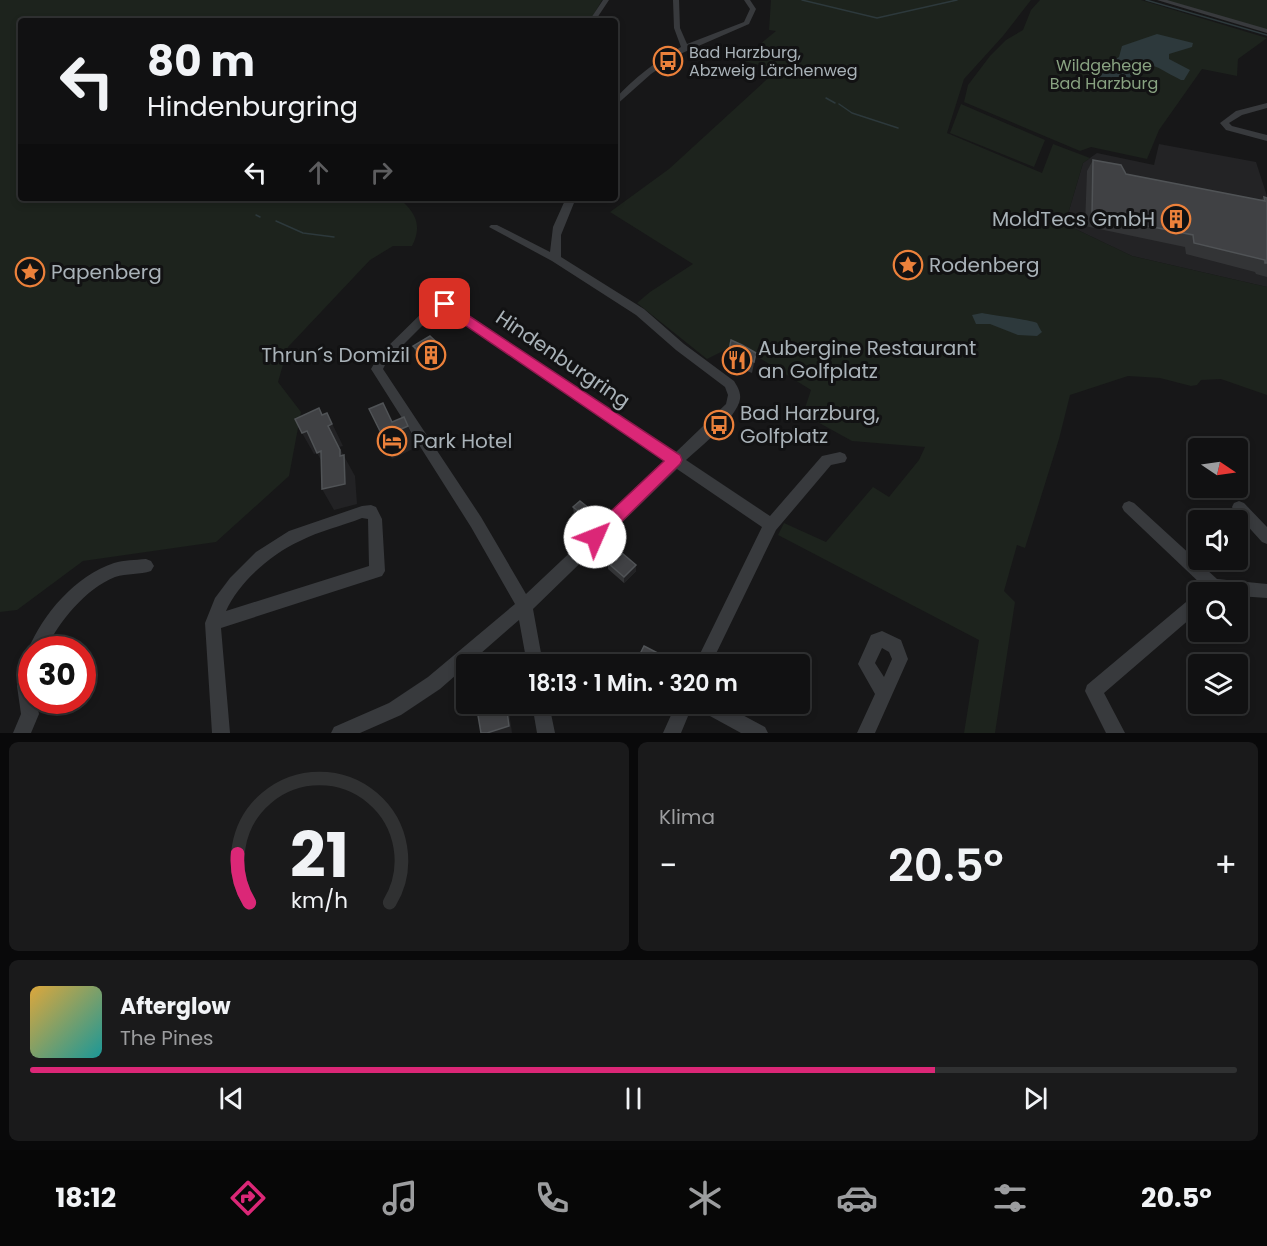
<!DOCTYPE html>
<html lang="de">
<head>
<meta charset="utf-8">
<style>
  body { margin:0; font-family:Poppins,sans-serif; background:#1a1a1b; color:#f1f3f6; height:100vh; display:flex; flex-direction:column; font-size:22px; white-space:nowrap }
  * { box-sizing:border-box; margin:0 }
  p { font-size:20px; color:#9c9d9f }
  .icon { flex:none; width:33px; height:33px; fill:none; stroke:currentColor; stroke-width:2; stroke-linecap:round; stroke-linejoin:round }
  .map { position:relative; height:733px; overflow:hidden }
  .drawer { display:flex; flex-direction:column; gap:9px; padding:9px; background:#09090a; flex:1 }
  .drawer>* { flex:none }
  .banner { position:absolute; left:18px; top:18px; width:600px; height:183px; border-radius:6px; box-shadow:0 3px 9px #0003,0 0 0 2px #303132; background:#111112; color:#f1f3f6; overflow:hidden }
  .needle { width:39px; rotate:103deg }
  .tools { position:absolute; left:1188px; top:438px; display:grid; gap:12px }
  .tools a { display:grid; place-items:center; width:60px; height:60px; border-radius:6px; background:#111112; box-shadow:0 3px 9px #0003,0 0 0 2px #303132; font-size:30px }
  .speed { position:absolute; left:18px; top:636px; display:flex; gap:12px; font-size:30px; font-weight:700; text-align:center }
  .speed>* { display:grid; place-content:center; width:78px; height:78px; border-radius:50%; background:#111112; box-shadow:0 3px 9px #0003,0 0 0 2px #303132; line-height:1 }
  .speed .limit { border:9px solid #d22; background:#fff; color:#111 }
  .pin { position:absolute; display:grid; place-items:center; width:51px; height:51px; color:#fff; margin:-26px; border-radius:12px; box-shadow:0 3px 9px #0006 }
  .me { position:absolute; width:66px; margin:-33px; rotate:46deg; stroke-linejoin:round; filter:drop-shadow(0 0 4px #0008) }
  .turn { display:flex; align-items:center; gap:21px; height:126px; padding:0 30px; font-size:27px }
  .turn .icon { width:78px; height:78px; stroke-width:2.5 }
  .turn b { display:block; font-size:42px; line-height:51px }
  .lanes { display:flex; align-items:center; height:57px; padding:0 30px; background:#0003; justify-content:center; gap:30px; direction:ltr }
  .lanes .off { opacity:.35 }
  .big { font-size:45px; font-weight:600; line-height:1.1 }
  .drawer .card { flex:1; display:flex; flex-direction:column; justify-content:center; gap:9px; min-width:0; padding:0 21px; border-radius:9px; background:#1a1a1b }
  .drawer .dial { align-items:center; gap:0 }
  .dial svg { height:156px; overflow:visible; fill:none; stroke:#303132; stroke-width:7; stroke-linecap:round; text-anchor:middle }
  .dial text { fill:#f1f3f6; stroke:none }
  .song { display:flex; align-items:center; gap:18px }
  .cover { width:72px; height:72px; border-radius:9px; background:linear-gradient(135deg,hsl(40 70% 55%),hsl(180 70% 35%)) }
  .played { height:6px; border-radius:3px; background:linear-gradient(90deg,#db2777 75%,#303132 75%) }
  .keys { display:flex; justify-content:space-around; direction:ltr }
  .heat { display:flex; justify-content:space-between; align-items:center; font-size:33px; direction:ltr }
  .drawer .tiles { flex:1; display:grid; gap:9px; grid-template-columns:1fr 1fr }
  .card:last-child { grid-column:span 2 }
  .trip { position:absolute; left:456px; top:654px; width:354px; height:60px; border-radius:6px; background:#111112; box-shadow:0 3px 9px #0003,0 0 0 2px #303132; font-weight:600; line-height:60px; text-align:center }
  .tab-bar { display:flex; height:96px; justify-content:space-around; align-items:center; background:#070707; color:#9c9d9f }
  .tab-bar .icon { width:42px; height:42px }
  .tab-bar .active { color:#db2777 }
  .tab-bar b { font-size:27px; color:#f1f3f6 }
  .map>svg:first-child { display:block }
  .built { fill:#232325 }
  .green { fill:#1d231d }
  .water { fill:#2d393c }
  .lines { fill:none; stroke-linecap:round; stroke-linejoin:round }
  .stream { stroke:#2d393c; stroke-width:1.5 }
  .minor { fill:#383a3d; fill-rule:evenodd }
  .wall { fill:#333436 }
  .shaded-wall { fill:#222224 }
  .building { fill:#404144; stroke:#505356; stroke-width:1.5 }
  .route { fill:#db2777; stroke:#8e194d; stroke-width:1.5 }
  .labels { text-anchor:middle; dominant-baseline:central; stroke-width:6; stroke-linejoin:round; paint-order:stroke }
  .far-poi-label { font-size:16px; fill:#a9b2b8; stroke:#121213; text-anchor:start }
  .far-park-label { font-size:16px; fill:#88a281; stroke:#121213 }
  .poi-label { font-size:20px; fill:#a9b2b8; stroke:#121213; text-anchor:start }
  .street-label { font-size:20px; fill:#a9b2b8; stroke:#121213 }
</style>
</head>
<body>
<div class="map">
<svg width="1267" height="733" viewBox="0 0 1267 733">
  <rect width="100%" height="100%" fill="#171718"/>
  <!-- built -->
  <path class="built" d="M1159,144L1256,162L1267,196V287L1132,256L1065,224L1083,163L1097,153L1154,165Z"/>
  <!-- green -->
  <path class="green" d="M0,0H602L590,21H21V198H398C415,211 423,225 412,246H393L370,260L288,347L278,382L301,412L289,476L216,542L83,561L17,610L0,612Z
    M771,0H1031L1003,36L964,79L947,133L1042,173L1053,144L1090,158L1083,163L1065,224L1132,256L1267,287V395L1221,379L1201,380L1197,385L1191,386L1160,378L1128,376L1070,395L1059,439L1025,548L1017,545L1004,591L1015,602L995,733H964L979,640L778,535L784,523L826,542L873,487L889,497L919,460L925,447L852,441L803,414L811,390L737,344L707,359L637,303L650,292L693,264L610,212L669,169L777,70L741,60L776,31L769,30Z
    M1040,0H1141L1267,38L1238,59L1237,76L1202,69L1159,130L1147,159L1091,147L1080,151L964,102L968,85L990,56L1006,40L1023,30L1031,10Z
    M1164,0H1267V30Z
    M961,104L1045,140L1034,167L950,133Z"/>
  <!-- water -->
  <path class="water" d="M1157,34L1193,43L1192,47L1169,54V59L1190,70L1184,80H1181C1152,66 1148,54 1124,84L1112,86L1098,83L1095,71L1119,57L1122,46Z
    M982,313C990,315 1033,320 1037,323C1037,323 1041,331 1042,332L1037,336L1018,335L990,324H976L972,315Z"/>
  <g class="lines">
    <!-- stream -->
    <path class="stream" d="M802,0L877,18L957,0
      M1146,0L1267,35
      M826,98L835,103
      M839,104L852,113L898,128
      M256,215L260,217
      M276,221L303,233L334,237"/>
    <!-- minor -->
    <path class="minor" d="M603,0H609L595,21H589Z
      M673,0H679L680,28L687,44L744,22L750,9L744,0H750L756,9L749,24L680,54L651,74L615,106V99C634,78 656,61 681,47L674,28Z
      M1157,0H1167L1267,29V33Z
      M1267,103V108L1242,115L1229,123L1232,126L1267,135V141L1226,130L1220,123L1236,111Z
      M566,198H576L561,235V257L644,309L684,344L734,381C737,386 741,392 740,399C737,418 700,447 686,460L770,516L822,456L840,452L845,454L847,458L845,462L831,465L776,530L711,664H695L762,527L677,469L533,609L543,664H527L519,620L440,689L401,715L360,733H331L334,727L389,703L428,677L515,604L471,527L371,369L379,355L432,303L449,302L675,453L726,404L728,395L725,387L676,350L636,315L552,261L489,227L491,225H497L550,252L553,227ZM439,309H443L666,462L526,594L481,517L383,369L387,361Z
      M1129,501L1134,503L1217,579L1267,584V598L1238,596V592H1199L1203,586L1124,511L1122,507L1124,503Z
      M1239,501L1244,503L1267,527V544L1262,542L1234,511L1232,507L1234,503Z
      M371,505L376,507L382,519L385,571L382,576L221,628L230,733H212L205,623L215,598L230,578L256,552L289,531L362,506ZM362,518L368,519L369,566L226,611C239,582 271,554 300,541C319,531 342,526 362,518Z
      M146,559L151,561L154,566L151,571C140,575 127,573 115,577C85,589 59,622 45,650H32L30,656L28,650C43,614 75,576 114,563C124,560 135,560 146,559Z
      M1198,594V612L1104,693L1125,733H1106L1085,691L1087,685L1192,597Z
      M882,631L901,640L908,659L875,733H857L875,694L858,664L871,635ZM882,648L889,652L892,659L884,677L875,663Z
      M32,657V700H36L39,714L31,733H13L21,714L17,686L26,659Z
      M532,704H549L555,733H537Z
      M676,704H693L681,733H663Z
      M696,704H722L765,727L768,733H741L699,710Z"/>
  </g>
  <!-- wall -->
  <path class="wall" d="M1093,160L1126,174L1261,200L1264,197L1267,198V277L1256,274L1255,272L1186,254L1185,247L1085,226L1087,171Z
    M731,340L756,353L752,373L747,371L736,373L727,367Z
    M413,346L444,349L446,356L430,367L416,353Z
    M573,507L591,516L584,522L574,514Z
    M605,557L636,571L624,583L608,569V566L605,563Z"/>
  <!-- shaded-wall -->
  <path class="shaded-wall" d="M444,349L446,356L430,367L428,359Z
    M749,359L747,371L736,373L738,362Z
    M327,413L343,446L339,447L355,476L357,504L334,510L322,489L340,456L328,426Z
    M408,426L417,447L392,459L383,437Z
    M307,431L319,452L314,454L302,433Z
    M321,451L329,474L317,453Z
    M590,509L591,516L584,522L583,515Z
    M636,565V571L624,583V577Z
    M506,704H508L512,733H487Z"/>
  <!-- building -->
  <path class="building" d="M1093,160L1121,165L1126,174L1265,201L1264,197L1267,198V263H1265V260L1194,243L1193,235L1092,215Z
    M430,336L444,349L428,359L413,346Z
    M731,340L742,345L756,353L754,362L749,359L738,362L728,355Z
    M383,403L392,422L404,417L408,426L383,437L369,409Z
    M319,408L322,415L327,413L332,424L328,426L340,450V456L344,455L345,484L322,489L321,451L317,453L307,431L302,433L295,419Z
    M580,501L590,509L583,515L573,507Z
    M615,547L636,565L624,577L608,563L610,561L605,557Z
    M644,646L677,663L676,664H635Z
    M476,704H506L509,726L487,733H481Z"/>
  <!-- route -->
  <path class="route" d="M445,300L680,455L682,460L680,464L601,542L595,545L589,542L587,537L589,532L664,461L440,308L438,304Z"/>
  <!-- icons -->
  <defs>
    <g id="bus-ring" transform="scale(1.5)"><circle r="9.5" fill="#121213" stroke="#ec813b" stroke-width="1.5"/><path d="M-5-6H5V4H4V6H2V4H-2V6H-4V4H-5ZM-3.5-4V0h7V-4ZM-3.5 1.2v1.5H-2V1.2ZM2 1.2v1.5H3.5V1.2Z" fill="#ec813b"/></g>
    <g id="building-ring" transform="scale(1.5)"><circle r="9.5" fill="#121213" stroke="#ec813b" stroke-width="1.5"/><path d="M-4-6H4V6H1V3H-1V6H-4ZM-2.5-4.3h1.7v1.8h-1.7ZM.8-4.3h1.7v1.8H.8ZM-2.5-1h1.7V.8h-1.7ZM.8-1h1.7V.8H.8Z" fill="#ec813b"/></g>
    <g id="sight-ring" transform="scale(1.5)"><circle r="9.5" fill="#121213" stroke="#ec813b" stroke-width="1.5"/><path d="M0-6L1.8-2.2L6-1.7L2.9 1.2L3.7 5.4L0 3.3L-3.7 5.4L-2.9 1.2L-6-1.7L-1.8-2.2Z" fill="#ec813b"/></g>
    <g id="restaurant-ring" transform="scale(1.5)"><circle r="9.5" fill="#121213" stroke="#ec813b" stroke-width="1.5"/><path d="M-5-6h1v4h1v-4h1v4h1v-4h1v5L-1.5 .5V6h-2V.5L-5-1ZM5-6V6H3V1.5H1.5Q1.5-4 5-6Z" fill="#ec813b"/></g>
    <g id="hotel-ring" transform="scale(1.5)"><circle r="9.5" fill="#121213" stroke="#ec813b" stroke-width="1.5"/><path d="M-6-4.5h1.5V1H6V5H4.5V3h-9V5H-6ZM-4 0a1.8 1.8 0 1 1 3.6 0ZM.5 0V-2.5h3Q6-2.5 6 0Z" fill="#ec813b"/></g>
  </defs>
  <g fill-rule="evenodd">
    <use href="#bus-ring" x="668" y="61"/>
    <use href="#building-ring" x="1176" y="219"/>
    <use href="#sight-ring" x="908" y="265"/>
    <use href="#sight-ring" x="30" y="272"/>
    <use href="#building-ring" x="431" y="355"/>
    <use href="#restaurant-ring" x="737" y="360"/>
    <use href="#bus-ring" x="719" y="425"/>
    <use href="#hotel-ring" x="392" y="441"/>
  </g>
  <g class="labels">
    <!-- far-poi labels -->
    <g class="far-poi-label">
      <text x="689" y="52">Bad Harzburg,<tspan x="689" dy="18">Abzweig Lärchenweg</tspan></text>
    </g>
    <!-- far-park labels -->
    <g class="far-park-label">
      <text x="1104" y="65">Wildgehege<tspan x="1104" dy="18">Bad Harzburg</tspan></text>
    </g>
    <!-- poi labels -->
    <g class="poi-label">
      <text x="1155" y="219" text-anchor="end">MoldTecs GmbH</text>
      <text x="929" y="265">Rodenberg</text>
      <text x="51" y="272">Papenberg</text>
      <text x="758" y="348">Aubergine Restaurant<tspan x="758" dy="23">an Golfplatz</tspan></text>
      <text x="410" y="355" text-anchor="end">Thrun´s Domizil</text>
      <text x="740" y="413">Bad Harzburg,<tspan x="740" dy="23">Golfplatz</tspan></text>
      <text x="413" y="441">Park Hotel</text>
    </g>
    <!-- street labels -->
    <g class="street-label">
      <text transform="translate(563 359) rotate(34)">Hindenburgring</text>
    </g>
  </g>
</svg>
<div class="tools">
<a><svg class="needle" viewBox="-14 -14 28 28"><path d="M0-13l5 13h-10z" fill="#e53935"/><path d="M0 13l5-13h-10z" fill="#9c9d9f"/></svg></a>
<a><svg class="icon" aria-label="sound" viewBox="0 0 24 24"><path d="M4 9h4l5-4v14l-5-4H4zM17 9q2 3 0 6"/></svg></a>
<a><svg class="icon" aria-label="search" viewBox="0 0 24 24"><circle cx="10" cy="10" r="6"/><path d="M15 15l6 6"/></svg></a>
<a><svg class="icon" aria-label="layers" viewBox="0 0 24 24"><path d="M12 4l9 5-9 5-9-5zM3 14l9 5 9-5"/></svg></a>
</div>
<div class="speed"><div class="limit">30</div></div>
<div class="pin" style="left:445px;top:304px;background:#d93025"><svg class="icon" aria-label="arrive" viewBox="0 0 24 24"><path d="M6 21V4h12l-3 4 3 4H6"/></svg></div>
<svg class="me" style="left:595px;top:537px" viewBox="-20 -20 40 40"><circle r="19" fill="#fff"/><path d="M0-13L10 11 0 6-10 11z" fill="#db2777"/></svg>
<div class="trip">18:13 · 1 Min. · 320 m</div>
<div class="banner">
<div class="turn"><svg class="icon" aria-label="left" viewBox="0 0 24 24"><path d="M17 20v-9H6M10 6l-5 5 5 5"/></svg><div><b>80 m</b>Hindenburgring</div></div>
<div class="lanes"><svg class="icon" aria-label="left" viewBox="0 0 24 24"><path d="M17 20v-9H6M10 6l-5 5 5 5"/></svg><svg class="icon off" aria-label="ahead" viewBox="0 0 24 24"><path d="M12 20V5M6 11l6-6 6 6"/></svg><svg class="icon off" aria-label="right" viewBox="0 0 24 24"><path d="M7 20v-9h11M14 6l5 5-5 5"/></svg></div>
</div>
</div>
<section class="drawer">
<div class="tiles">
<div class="card dial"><svg viewBox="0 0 100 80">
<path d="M14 69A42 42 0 1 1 86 69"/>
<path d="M14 69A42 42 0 0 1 8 44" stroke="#db2777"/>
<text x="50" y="56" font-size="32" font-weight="700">21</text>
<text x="50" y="72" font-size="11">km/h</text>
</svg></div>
<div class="card"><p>Klima</p>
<div class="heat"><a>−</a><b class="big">20.5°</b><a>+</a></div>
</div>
<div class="card">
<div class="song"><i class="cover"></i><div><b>Afterglow</b><p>The Pines</p></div></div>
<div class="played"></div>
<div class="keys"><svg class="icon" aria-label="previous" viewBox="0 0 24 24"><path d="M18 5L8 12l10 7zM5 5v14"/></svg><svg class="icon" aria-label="pause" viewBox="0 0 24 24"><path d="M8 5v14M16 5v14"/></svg><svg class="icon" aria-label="next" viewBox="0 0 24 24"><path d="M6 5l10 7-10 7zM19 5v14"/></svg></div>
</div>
</div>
</section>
<nav class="tab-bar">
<b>18:12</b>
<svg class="icon active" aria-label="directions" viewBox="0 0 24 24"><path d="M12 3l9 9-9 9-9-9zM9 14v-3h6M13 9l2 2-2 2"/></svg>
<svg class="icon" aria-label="music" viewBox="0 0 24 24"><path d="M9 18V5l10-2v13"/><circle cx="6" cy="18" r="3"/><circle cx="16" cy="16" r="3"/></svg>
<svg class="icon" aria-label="phone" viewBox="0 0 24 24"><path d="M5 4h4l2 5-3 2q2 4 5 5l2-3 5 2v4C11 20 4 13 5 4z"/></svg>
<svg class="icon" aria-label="climate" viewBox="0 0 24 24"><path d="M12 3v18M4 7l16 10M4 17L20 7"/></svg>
<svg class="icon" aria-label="car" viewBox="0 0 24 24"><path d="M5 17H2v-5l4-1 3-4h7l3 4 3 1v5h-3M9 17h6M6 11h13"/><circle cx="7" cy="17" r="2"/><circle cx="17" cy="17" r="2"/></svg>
<svg class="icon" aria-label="filters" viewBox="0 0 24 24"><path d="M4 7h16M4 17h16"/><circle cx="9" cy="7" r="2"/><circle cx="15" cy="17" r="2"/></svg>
<b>20.5°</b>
</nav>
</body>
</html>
